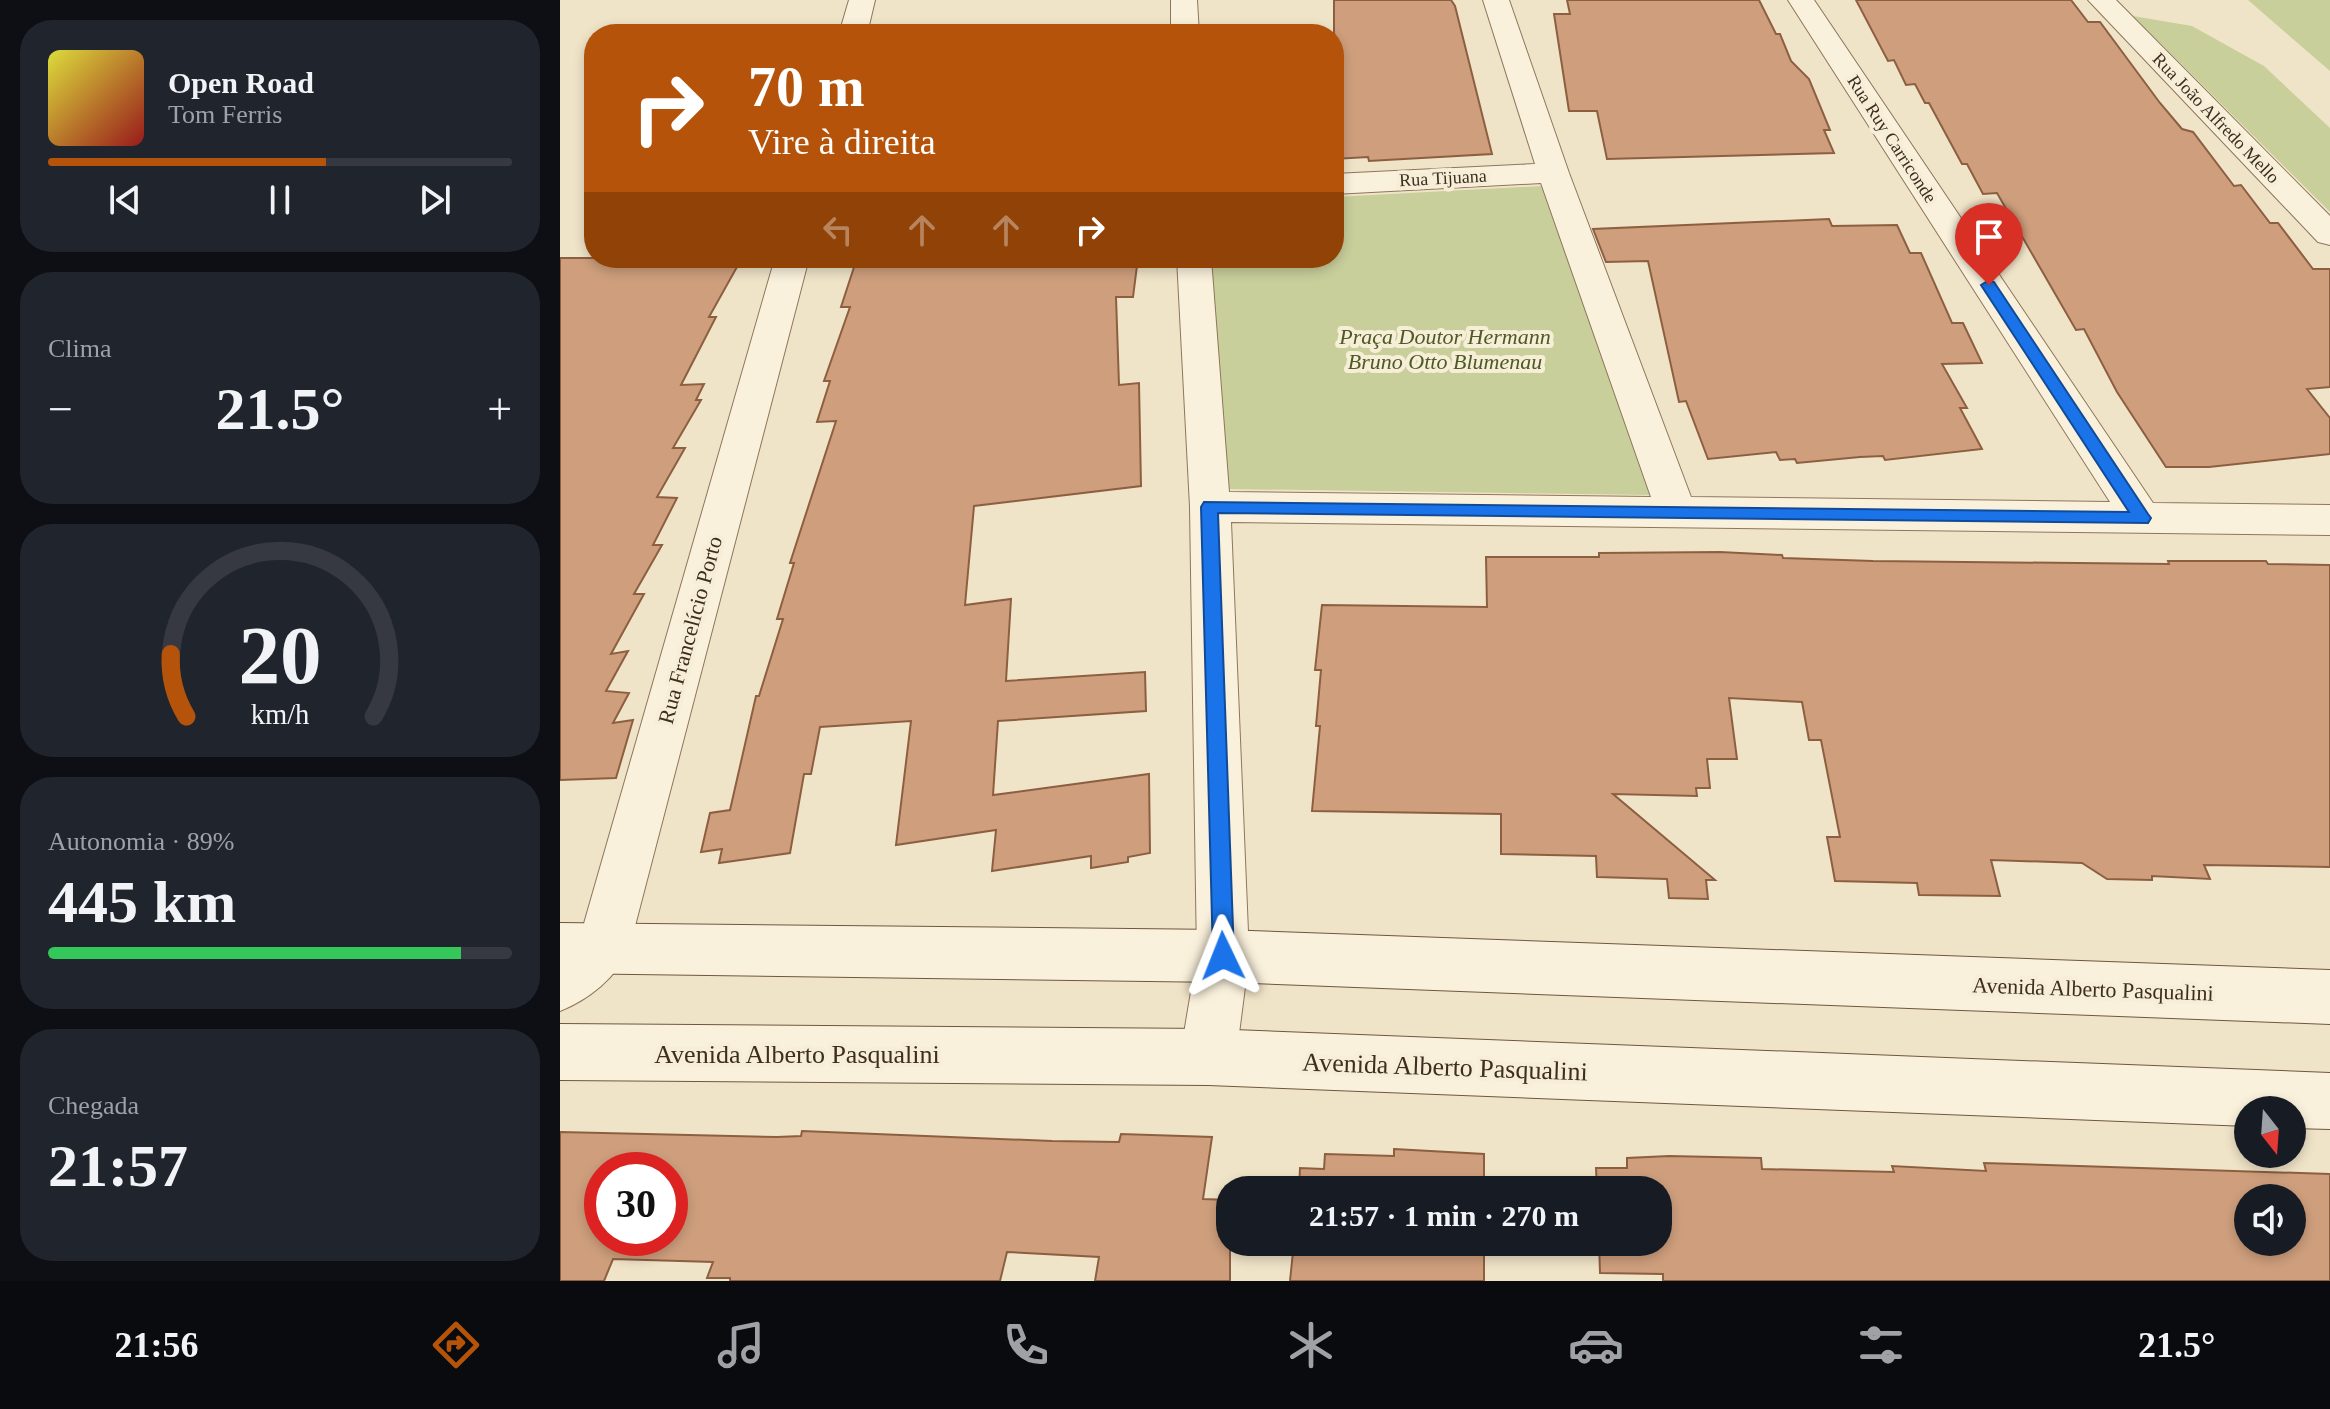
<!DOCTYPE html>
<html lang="pt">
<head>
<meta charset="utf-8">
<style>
  body { margin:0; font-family:Georgia,serif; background:#20242c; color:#f1f3f6; height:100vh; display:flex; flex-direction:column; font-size:30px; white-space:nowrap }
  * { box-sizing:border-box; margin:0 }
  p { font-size:26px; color:#9ea1a6 }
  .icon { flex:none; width:44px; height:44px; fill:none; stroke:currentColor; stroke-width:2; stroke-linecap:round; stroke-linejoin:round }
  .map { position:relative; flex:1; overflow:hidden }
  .details { display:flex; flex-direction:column; gap:20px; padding:20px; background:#0d0f14; width:560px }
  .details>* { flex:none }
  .guide { position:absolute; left:24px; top:24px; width:760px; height:244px; border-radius:32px; box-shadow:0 4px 12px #0003; background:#b45309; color:#fff; overflow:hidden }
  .needle { width:52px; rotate:163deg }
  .buttons { position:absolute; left:1674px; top:1096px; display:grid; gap:16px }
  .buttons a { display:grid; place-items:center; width:72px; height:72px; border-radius:50%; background:#171b24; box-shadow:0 4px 12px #0003; font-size:40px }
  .speed { position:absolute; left:24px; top:1152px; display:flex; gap:16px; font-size:40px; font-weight:700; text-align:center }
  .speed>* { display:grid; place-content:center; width:104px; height:104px; border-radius:50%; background:#171b24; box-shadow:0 4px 12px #0003; line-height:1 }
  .speed .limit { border:12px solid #d22; background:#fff; color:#111 }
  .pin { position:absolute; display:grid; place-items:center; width:68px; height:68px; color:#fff; margin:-82px -34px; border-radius:50% 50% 50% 0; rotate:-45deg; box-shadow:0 0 8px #0007 }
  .pin .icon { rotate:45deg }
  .me { position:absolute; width:88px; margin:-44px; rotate:358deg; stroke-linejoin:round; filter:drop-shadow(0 0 6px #0008) }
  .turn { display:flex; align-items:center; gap:28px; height:168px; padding:0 32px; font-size:36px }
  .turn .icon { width:104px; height:104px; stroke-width:2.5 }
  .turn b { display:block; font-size:56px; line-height:68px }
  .lanes { display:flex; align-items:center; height:76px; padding:0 32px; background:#0003; justify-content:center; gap:40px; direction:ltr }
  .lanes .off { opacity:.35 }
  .big { font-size:60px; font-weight:700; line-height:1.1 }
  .details .widget { flex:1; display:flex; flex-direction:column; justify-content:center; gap:12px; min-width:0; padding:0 28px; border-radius:32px; background:#20242c }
  .details .dial { align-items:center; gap:0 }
  .dial svg { height:208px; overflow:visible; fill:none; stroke:#363941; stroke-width:7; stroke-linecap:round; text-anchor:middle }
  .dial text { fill:#f1f3f6; stroke:none }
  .song { display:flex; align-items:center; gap:24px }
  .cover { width:96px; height:96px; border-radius:12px; background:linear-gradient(135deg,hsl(60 70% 55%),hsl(0 70% 35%)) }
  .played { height:8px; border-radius:4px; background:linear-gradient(90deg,#b45309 60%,#363941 60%) }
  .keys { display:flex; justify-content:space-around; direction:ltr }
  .heat { display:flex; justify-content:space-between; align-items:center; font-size:44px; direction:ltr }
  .charge { height:12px; border-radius:6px; background:linear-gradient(90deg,#34c759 89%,#363941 0) }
  .trip { position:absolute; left:656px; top:1176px; width:456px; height:80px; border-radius:32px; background:#171b24; box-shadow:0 4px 12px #0003; font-weight:700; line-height:80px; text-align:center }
  .tabs { display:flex; height:128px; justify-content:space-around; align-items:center; background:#090b0e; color:#9ea1a6 }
  .tabs .icon { width:56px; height:56px }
  .tabs .selected { color:#b45309 }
  .tabs b { font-size:36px; color:#f1f3f6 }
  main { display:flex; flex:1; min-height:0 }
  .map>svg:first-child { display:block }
  .green { fill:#c9cf9b }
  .building { fill:#cf9f7d; stroke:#8d5f41; stroke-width:2; fill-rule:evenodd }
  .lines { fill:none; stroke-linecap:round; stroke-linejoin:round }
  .street-casing { stroke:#8d765c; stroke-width:2 }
  .secondary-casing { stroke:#6f573f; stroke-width:2 }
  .street { fill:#faf1dc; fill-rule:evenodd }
  .secondary { fill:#faf1dc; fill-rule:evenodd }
  .route { fill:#1a73e8; stroke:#114b97; stroke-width:2 }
  .labels { text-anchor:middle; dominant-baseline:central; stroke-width:8; stroke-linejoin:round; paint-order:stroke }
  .far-street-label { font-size:18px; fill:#3d2e20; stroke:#f7eed8 }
  .park-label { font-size:22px; font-style:italic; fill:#4d5a26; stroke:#f7eed8 }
  .street-label { font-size:22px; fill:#3d2e20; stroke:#f7eed8 }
  .near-street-label { font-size:26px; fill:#3d2e20; stroke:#f7eed8 }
</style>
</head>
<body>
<main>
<section class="details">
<div class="widget">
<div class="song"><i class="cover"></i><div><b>Open Road</b><p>Tom Ferris</p></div></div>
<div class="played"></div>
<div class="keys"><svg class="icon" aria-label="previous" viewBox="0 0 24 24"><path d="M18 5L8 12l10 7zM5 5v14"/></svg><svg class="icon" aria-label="pause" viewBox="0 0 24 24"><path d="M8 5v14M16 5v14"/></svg><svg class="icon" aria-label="next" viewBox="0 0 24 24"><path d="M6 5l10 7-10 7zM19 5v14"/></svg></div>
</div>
<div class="widget"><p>Clima</p>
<div class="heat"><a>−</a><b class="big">21.5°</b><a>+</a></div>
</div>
<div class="widget dial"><svg viewBox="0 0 100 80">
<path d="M14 69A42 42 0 1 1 86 69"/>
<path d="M14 69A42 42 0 0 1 8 45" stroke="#b45309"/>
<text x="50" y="56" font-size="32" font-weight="700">20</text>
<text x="50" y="72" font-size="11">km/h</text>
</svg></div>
<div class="widget"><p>Autonomia · 89%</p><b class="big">445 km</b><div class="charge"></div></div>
<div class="widget"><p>Chegada</p><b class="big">21:57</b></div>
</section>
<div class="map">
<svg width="1770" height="1281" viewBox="0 0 1770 1281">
  <rect width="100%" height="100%" fill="#f0e4c8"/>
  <!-- green -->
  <path class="green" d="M1688,0H1770V71Z
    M1573,16L1632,26L1704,66L1770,128V212Z
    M982,186L1090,495L666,489L648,258H774V197Z"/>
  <!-- building -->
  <path class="building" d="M774,0H891L895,6L932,154L809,161L808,157L774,159Z
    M1007,0H1199L1216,34H1220L1231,61L1249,79L1270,130H1264L1274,153L1047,159L1037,111H1009L994,14H1010Z
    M1296,0H1511L1528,22H1540L1600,103L1622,129L1633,132L1674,186L1681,185L1710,223H1718L1753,269H1770V387L1747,389L1770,418V454L1649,467H1606L1557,392L1524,329L1516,330L1437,193L1423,194L1407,164H1402L1369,103H1365L1355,84L1346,85L1334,60L1328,61Z
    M1269,219L1272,226L1337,225L1350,253H1361L1392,323H1403L1422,363L1382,364L1407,408H1400L1422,449L1325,460L1323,456L1300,457L1237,463L1235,459L1220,460L1216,452L1148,459L1126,401L1119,402L1088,261L1046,262L1033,229Z
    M0,258H182L149,317H156L121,385L144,384L136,400H141L113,448H125L97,497L117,498L93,545H102L74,594H84L51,654L68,651L46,691L69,693L53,723L73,720L56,778L0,780Z
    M297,258H578L573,297H556L559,385L579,383L581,486L414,506L405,605L451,599L446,681L585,672L586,711L438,721L433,795L589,774L590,853L568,857V862L531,868V856L432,871L436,830L336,845L351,721L260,727L251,774H244L230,853L159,863L162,849L141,852L150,813L170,810L196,696H199L223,619H217L234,563H230L276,421L257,422L270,381H264L290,307H281Z
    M1160,552L1222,555L1223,558L1313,561L1609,564L1608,561H1706L1708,564L1770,565V867L1644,865L1650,879L1592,876V880L1547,879L1522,863L1431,860L1440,896L1359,895L1357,883L1275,881L1267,837H1280L1261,740H1249L1242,702L1169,698L1177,759H1147L1150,788H1136L1137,796L1053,794L1155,880H1146L1148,899L1109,898L1107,879L1037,877L1036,856L941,854V814L752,811L760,726H756L761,670H755L762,605L927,607L926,557H1039V553Z
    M242,1131L492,1141L559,1142L561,1134L652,1137L643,1199L670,1200V1281H535L539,1257L447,1252L440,1281H170V1278H147L153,1262L53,1259L44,1281H0V1132L217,1137L241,1136ZM42,1170H110V1238H42Z
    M834,1149L924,1154V1190H739L740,1168L764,1169L765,1154L834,1156Z
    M1109,1156L1201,1158L1202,1169L1334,1172L1332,1166L1426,1171L1424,1163L1770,1174V1281H1103V1274L1040,1273L1039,1242H1098V1190H1037L1036,1168H1067V1158ZM1688,1198H1732V1242H1688Z
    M734,1242H924V1281H730Z"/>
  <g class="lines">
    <!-- street casing -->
    <g class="street-casing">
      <path id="street" d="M289,0H315L307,34H279Z
        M611,0H637L639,34H611Z
        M923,0H949L1009,173L1131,497L1550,502L1228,0H1254L1593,503L1770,505V535L671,522L689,956L676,1057L668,1077L648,1085L628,1077L620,1057L637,956L630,507L617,258H651L669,492L1091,497L981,183L774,194V174L975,164Z
        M1528,0H1556L1770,216V245L1758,242Z
        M215,258H249L69,949C57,977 28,1000 0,1011V951L21,934Z"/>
    </g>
    <!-- secondary casing -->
    <g class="secondary-casing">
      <path id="secondary" d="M0,923L663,930L1770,970V1024L663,982L0,973Z
        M0,1024L648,1029L1770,1073V1129L1732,1128V1110H1688V1126L648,1085L0,1080Z"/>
    </g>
    <!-- street -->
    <use href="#street" class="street"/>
    <!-- secondary -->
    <use href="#secondary" class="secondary"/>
  </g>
  <!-- route -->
  <path class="route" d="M1429,280L1434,282L1588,514L1591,518L1588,523L658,513L674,956L671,963L663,966L656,963L653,956L641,507L644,502L1569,512L1421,285Z"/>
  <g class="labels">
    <!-- far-street labels -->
    <g class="far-street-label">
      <text transform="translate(1656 118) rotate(46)">Rua João Alfredo Mello</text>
      <text transform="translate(1332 139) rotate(57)">Rua Ruy Carriconde</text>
      <text transform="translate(883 178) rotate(-3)">Rua Tijuana</text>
    </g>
    <!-- park labels -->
    <g class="park-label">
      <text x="885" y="336">Praça Doutor Hermann<tspan x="885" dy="25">Bruno Otto Blumenau</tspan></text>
    </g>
    <!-- street labels -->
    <g class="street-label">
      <text transform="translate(130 630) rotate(-75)">Rua Francelício Porto</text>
      <text transform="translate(1533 989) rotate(2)">Avenida Alberto Pasqualini</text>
    </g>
    <!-- near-street labels -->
    <g class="near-street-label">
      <text x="237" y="1054">Avenida Alberto Pasqualini</text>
      <text transform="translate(885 1067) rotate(2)">Avenida Alberto Pasqualini</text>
    </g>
  </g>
</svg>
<div class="buttons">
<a><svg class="needle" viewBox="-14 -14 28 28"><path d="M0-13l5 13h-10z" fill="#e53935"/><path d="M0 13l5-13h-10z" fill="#9ea1a6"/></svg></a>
<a><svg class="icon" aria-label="sound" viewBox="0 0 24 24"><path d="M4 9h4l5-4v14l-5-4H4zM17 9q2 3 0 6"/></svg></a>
</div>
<div class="speed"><div class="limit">30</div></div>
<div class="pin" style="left:1429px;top:285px;background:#d93025"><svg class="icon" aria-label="arrive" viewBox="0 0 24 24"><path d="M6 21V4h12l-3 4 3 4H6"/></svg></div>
<svg class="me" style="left:663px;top:956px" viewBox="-20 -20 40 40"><path d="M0-17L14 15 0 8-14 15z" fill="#1a73e8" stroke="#fff" stroke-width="4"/></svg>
<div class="trip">21:57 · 1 min · 270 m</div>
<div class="guide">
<div class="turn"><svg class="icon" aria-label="right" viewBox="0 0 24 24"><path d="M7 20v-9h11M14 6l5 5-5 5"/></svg><div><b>70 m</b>Vire à direita</div></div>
<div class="lanes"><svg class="icon off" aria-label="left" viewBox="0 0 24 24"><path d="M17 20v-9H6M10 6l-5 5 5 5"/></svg><svg class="icon off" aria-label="ahead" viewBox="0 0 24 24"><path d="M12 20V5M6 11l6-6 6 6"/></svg><svg class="icon off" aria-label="ahead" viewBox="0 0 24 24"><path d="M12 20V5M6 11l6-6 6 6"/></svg><svg class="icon" aria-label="right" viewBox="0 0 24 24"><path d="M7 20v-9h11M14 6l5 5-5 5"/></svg></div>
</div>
</div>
</main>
<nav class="tabs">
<b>21:56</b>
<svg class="icon selected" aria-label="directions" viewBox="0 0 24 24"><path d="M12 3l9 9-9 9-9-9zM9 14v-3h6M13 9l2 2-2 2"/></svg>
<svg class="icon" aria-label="music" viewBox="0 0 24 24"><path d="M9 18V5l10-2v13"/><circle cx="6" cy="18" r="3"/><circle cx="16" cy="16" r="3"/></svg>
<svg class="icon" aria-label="phone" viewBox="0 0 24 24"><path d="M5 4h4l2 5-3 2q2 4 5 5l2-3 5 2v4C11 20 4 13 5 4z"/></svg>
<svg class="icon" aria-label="climate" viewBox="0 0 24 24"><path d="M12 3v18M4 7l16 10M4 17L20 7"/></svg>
<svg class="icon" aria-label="car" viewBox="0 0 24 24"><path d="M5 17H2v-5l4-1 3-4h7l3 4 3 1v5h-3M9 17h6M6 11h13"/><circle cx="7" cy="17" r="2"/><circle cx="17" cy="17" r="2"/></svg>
<svg class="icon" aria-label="filters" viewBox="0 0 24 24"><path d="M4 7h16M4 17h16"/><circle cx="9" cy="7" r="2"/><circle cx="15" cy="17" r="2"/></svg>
<b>21.5°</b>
</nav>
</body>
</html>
